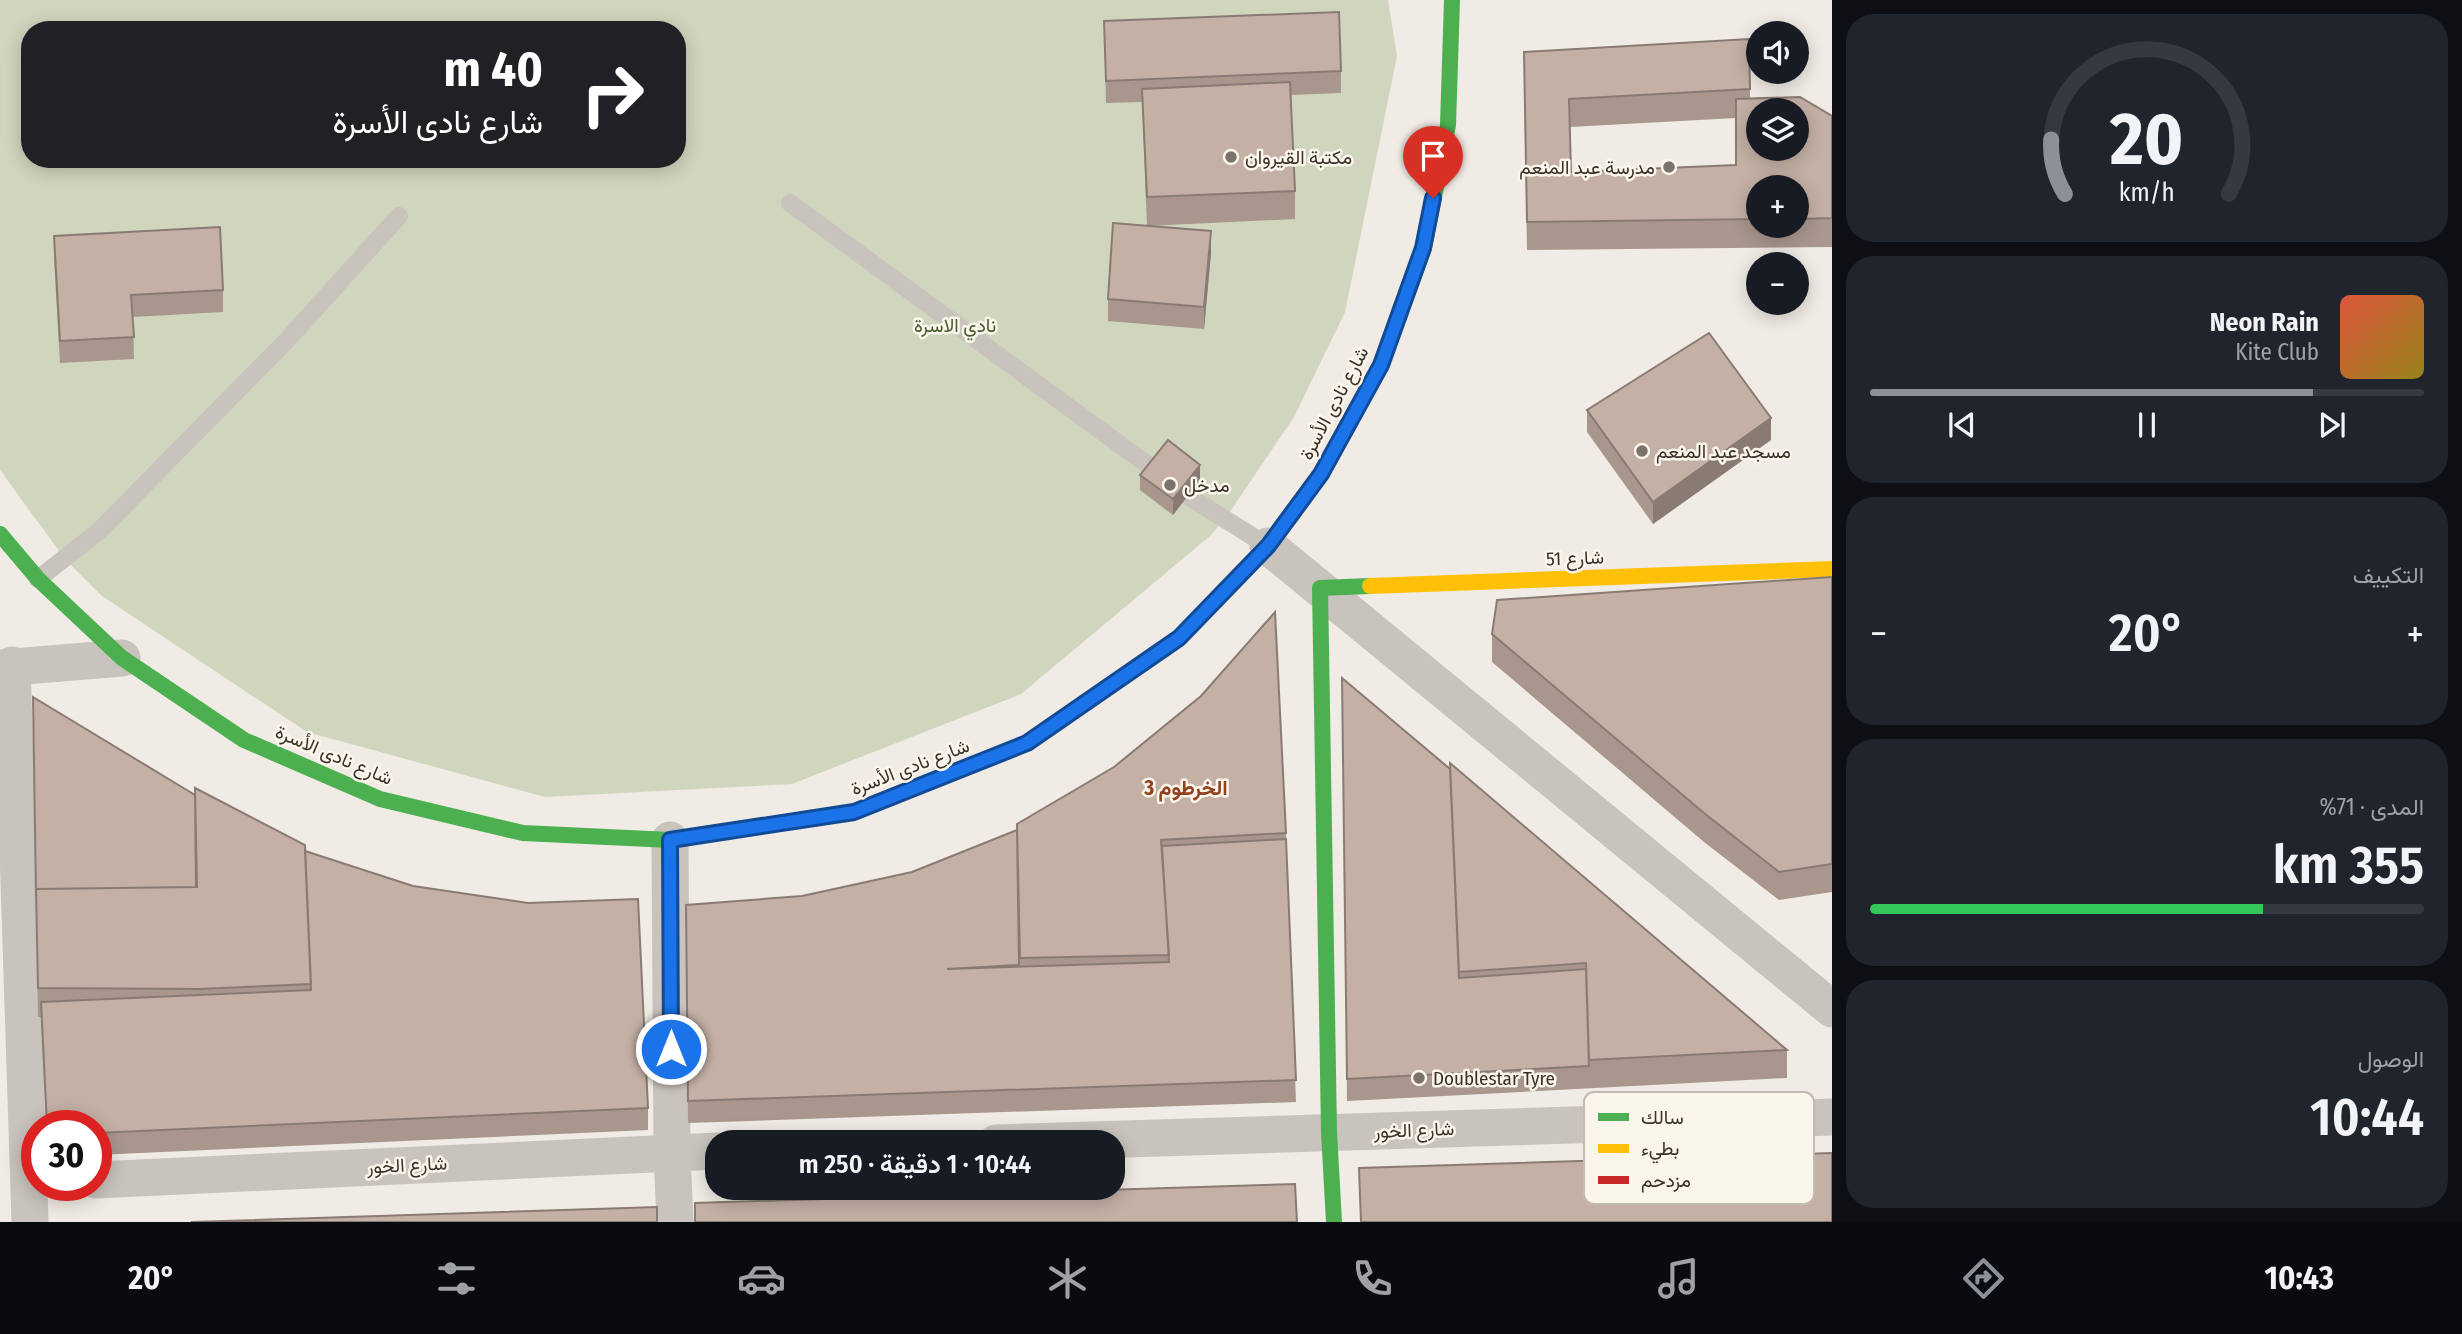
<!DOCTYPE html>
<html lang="ar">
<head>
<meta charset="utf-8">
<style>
  body { margin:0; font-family:"Fira Sans Condensed",Vazirmatn,sans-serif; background:#20242c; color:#f1f3f6; direction:rtl; height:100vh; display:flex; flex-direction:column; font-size:26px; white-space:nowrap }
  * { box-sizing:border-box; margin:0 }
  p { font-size:23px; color:#9ea1a6 }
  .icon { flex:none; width:38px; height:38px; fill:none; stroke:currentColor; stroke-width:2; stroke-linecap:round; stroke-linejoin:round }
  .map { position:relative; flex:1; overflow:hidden; direction:ltr }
  .details { display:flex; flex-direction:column; gap:14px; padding:14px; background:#0d0f14; width:630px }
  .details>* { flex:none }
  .banner { position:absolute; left:21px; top:21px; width:665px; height:147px; border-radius:28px; box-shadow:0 4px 18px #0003; direction:rtl; background:#202124; color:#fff; overflow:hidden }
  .tools { position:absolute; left:1746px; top:21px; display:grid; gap:14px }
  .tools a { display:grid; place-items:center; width:63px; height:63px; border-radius:50%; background:#171b24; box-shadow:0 4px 18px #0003; font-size:35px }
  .speed { position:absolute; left:21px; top:1110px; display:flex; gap:14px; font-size:35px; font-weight:700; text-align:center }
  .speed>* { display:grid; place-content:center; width:91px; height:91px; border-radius:50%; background:#171b24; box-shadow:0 4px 18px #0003; line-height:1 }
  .speed .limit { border:10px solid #d22; background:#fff; color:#111 }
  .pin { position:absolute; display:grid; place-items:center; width:60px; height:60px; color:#fff; margin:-72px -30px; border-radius:50% 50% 50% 0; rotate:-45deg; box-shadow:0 0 7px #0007 }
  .pin .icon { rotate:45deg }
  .me { position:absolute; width:77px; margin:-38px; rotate:0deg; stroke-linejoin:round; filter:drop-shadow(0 0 5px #0008) }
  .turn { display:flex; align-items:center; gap:24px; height:147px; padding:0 28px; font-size:32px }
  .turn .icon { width:91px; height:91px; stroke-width:2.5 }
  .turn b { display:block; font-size:49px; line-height:60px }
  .big { font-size:52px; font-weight:600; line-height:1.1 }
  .details .tile { flex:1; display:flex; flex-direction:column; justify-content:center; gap:10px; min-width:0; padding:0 24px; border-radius:28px; background:#20242c }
  .details .dial { align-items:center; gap:0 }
  .dial svg { height:182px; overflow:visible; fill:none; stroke:#363941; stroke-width:7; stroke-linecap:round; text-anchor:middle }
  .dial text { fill:#f1f3f6; stroke:none }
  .song { display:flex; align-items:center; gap:21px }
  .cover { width:84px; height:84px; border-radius:10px; background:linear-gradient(135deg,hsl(10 70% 55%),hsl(50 70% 35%)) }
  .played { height:7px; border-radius:4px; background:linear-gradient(90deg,#8c9099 80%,#363941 80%) }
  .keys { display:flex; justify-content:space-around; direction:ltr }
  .heat { display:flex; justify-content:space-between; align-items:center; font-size:38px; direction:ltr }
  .charge { height:10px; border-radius:5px; background:linear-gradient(90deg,#34c759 71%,#363941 0) }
  .trip { position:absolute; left:705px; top:1130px; width:420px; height:70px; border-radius:28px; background:#171b24; box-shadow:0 4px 18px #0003; font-weight:600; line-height:70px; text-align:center; direction:rtl }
  .tabs { display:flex; height:112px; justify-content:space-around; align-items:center; background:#090b0e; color:#9ea1a6 }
  .tabs .icon { width:49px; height:49px }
  .tabs .selected { color:#8c9099 }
  .tabs b { font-size:32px; color:#f1f3f6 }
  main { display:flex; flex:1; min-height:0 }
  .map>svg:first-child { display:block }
  .green { fill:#cfd6bd; fill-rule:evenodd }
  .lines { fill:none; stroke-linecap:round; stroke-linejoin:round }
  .lane { stroke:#c9c3bd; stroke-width:18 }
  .street { stroke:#c9c3bd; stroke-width:37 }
  .fast { stroke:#4caf50; stroke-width:16 }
  .slow { stroke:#ffc107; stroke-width:16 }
  .jam { stroke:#c62828; stroke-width:16 }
  .wall { fill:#a9978e; fill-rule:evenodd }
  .shaded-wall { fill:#897b74 }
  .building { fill:#c4b0a5; stroke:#897b74; stroke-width:2; fill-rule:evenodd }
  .route-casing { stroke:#114b97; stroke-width:18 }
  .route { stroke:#1a73e8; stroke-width:12 }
  .poi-dot { fill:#7a726b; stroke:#fbf6ec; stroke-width:2.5 }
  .labels { text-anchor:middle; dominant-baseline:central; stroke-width:5; stroke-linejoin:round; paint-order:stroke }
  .poi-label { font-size:19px; fill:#3b312a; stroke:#fbf6ec; text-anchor:start }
  .park-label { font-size:19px; fill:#465b2c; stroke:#fbf6ec }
  .street-label { font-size:19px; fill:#3b312a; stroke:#fbf6ec }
  .neighbourhood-label { font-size:21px; font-weight:bold; fill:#90421d; stroke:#fbf6ec }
  .key { fill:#fbf6ec; stroke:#c1bbb2; stroke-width:2 }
  .key-label { font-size:19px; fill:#3b312a }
</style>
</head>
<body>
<main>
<section class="details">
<div class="tile dial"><svg viewBox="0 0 100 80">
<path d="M14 69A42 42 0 1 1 86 69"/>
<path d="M14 69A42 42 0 0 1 8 45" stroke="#8c9099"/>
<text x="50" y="56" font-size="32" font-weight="700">20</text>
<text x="50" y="72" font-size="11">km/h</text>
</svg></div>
<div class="tile">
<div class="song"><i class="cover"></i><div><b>Neon Rain</b><p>Kite Club</p></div></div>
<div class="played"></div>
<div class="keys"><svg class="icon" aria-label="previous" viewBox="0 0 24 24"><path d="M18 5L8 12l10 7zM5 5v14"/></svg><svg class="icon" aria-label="pause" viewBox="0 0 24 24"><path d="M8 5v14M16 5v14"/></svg><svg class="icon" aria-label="next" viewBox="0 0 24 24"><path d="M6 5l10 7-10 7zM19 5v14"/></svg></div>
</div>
<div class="tile"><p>التكييف</p>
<div class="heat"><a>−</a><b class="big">20°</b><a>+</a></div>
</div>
<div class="tile"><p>المدى · 71%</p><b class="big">355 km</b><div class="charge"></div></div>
<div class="tile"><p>الوصول</p><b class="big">10:44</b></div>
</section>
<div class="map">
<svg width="1832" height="1222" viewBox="0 0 1832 1222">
  <rect width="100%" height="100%" fill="#f0ebe4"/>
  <!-- green -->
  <path class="green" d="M0,0H1388L1397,56L1345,312L1294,417L1225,519L1210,536L1021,694L792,784L545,797L307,732L102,596L65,559L0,470ZM30,30H677V159H30Z"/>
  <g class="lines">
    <!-- lane -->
    <path class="lane" d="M790,203L1156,471
      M1188,496L1268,546
      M38,579L99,531L288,339L399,216"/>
    <!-- street -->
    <path class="street" d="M1268,546L1832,1009
      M12,665L30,1222
      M0,668L122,658
      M670,840L672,1153L675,1222
      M996,1143L1832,1117
      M96,1180L718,1151"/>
    <!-- fast -->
    <path class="fast" d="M0,534L38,579L122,658L244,740L380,799L523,833L670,840L832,815
      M1081,706L1179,638L1268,546L1321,474L1381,365L1424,248L1448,125L1452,0
      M1334,1222L1329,1132L1320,588L1370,586"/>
    <!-- slow -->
    <path class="slow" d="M1370,586L1832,569"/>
    <!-- jam -->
    <path class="jam" d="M832,815L854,812L1027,743L1081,706"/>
  </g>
  <!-- wall -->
  <path class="wall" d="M1104,21L1341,71V93L1291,95L1295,191V219L1147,226L1142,102L1106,103Z
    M1749,39L1750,99L1832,116V247L1527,250L1524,81ZM1736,118V165L1571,172L1570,127ZM1759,187H1797V226H1759Z
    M54,236L223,290V312L133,317L134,359L60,363L54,258Z
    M1211,253L1204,329L1108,321V299Z
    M1587,410L1771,440L1653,524L1587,432Z
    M1140,475L1200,480L1173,515L1140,490Z
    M1832,577V892L1779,900L1704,842L1492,662V634Z
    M1342,678L1787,1050V1078L1347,1101Z
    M33,697L195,795L305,851L648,1108V1130L96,1155V1125H46L41,1017H38Z
    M1017,830L1286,833L1296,1102L688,1123L686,905L802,896L912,872ZM1018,898L1020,967H1019Z"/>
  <!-- shaded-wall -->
  <path class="shaded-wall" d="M1211,231V253L1204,329V307Z
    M1771,418V440L1653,524V502Z
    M1200,465V480L1173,515V499Z"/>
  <!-- building -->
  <path class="building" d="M1339,12L1341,71L1106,81L1104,21Z
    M1749,39L1750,89L1569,99L1571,172L1736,165V99L1800,97L1832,116V218L1797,219V187H1759V219L1527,222L1524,52ZM1759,110H1797V149H1759Z
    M1290,82L1295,191L1147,197L1142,89Z
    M1113,223L1211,231L1204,307L1108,299Z
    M220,227L223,290L131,295L134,337L60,341L54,236Z
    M1709,333L1771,418L1653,502L1587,410Z
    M1168,440L1200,465L1173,499L1140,475Z
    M1832,577V864L1779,872L1704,813L1492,634L1497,600Z
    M1275,612L1286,833L1161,840L1169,955L1020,958L1017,824L1114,767L1201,696Z
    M1342,678L1450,769L1459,978L1586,969L1589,1066L1347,1079Z
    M33,697L195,795L196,887L36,889V896Z
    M1450,763L1787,1050L1589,1060L1586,963L1459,972Z
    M195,788L305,845L311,984L199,989L38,988L36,889L197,887Z
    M1017,830L1019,965L947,969L1169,962L1162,846L1286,839L1296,1080L688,1101L686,905L802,896L912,872Z
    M305,851L413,886L528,903L638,899L648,1108L96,1133V1125H47L41,1002L311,990Z
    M1832,1153V1222H1361L1359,1168Z
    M1295,1184L1297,1222H695V1203Z
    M657,1207V1222H191Z"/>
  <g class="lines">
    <!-- route casing -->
    <g class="route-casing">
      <path id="route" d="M671,1049L670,840L854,812L977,763L1027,743L1179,638L1268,546L1321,474L1381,365L1423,248L1433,198"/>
    </g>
    <!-- route -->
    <use href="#route" class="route"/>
  </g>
  <!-- markers -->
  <g class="poi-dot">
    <circle cx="1231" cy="157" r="7"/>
    <circle cx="1669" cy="167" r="7"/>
    <circle cx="1642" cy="451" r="7"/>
    <circle cx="1170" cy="485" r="7"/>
    <circle cx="1419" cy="1078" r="7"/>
  </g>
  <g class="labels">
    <!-- poi labels -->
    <g class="poi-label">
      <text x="1245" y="157">مكتبة القيروان</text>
      <text x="1655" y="167" text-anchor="end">مدرسة عبد المنعم</text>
      <text x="1656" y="451">مسجد عبد المنعم</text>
      <text x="1184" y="485">مدخل</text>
      <text x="1433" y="1078">Doublestar Tyre</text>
    </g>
    <!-- park labels -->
    <g class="park-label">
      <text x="955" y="325">نادي الاسرة</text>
    </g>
    <!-- street labels -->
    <g class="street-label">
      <text transform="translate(1334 403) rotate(-62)">شارع نادى الأسرة</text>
      <text transform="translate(1575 558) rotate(-2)">شارع 51</text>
      <text transform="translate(334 755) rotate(23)">شارع نادى الأسرة</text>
      <text transform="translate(910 767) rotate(-21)">شارع نادى الأسرة</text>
      <text transform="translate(1414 1130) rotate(-2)">شارع الخور</text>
      <text transform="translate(407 1165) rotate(-3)">شارع الخور</text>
    </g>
    <!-- neighbourhood labels -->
    <g class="neighbourhood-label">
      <text x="1186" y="788">الخرطوم 3</text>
    </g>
  </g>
  <!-- legend -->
  <rect x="1584" y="1092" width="230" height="112" rx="10" class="key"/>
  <rect x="1598" y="1113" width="31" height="8" fill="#4caf50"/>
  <rect x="1598" y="1144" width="31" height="9" fill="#ffc107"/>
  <rect x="1598" y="1176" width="31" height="8" fill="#c62828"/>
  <g class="key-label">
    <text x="1641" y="1124">سالك</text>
    <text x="1641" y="1155">بطيء</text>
    <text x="1641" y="1187">مزدحم</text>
  </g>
</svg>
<div class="tools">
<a><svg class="icon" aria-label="sound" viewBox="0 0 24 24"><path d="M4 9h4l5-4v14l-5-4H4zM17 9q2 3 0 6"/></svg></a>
<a><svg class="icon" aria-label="layers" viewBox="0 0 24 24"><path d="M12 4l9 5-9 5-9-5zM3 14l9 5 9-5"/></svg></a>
<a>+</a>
<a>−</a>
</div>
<div class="speed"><div class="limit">30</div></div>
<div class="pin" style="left:1433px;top:198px;background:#d93025"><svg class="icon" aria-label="arrive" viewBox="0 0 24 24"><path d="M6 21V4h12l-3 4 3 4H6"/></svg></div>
<svg class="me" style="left:671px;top:1049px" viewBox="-20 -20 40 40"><circle r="17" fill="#1a73e8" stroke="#fff" stroke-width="3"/><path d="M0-11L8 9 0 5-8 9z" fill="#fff"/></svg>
<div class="trip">10:44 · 1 دقيقة · 250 m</div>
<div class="banner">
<div class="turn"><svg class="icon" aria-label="right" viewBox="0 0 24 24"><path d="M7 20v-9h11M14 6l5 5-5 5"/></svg><div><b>40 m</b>شارع نادى الأسرة</div></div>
</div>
</div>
</main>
<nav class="tabs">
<b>10:43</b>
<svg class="icon selected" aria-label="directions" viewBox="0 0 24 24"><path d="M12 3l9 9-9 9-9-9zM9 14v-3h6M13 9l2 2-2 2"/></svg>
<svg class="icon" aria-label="music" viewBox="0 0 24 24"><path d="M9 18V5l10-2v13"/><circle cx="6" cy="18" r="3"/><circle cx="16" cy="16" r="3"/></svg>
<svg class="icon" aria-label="phone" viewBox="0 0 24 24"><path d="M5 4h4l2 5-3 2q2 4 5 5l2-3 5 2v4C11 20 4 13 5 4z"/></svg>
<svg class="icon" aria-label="climate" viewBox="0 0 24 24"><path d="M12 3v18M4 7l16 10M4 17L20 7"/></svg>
<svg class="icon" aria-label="car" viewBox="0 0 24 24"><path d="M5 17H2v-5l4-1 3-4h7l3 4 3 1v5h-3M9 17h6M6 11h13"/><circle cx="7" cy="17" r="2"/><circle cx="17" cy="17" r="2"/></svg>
<svg class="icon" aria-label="filters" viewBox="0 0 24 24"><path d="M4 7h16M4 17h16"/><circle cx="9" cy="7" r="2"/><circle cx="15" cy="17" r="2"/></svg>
<b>20°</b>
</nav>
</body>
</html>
